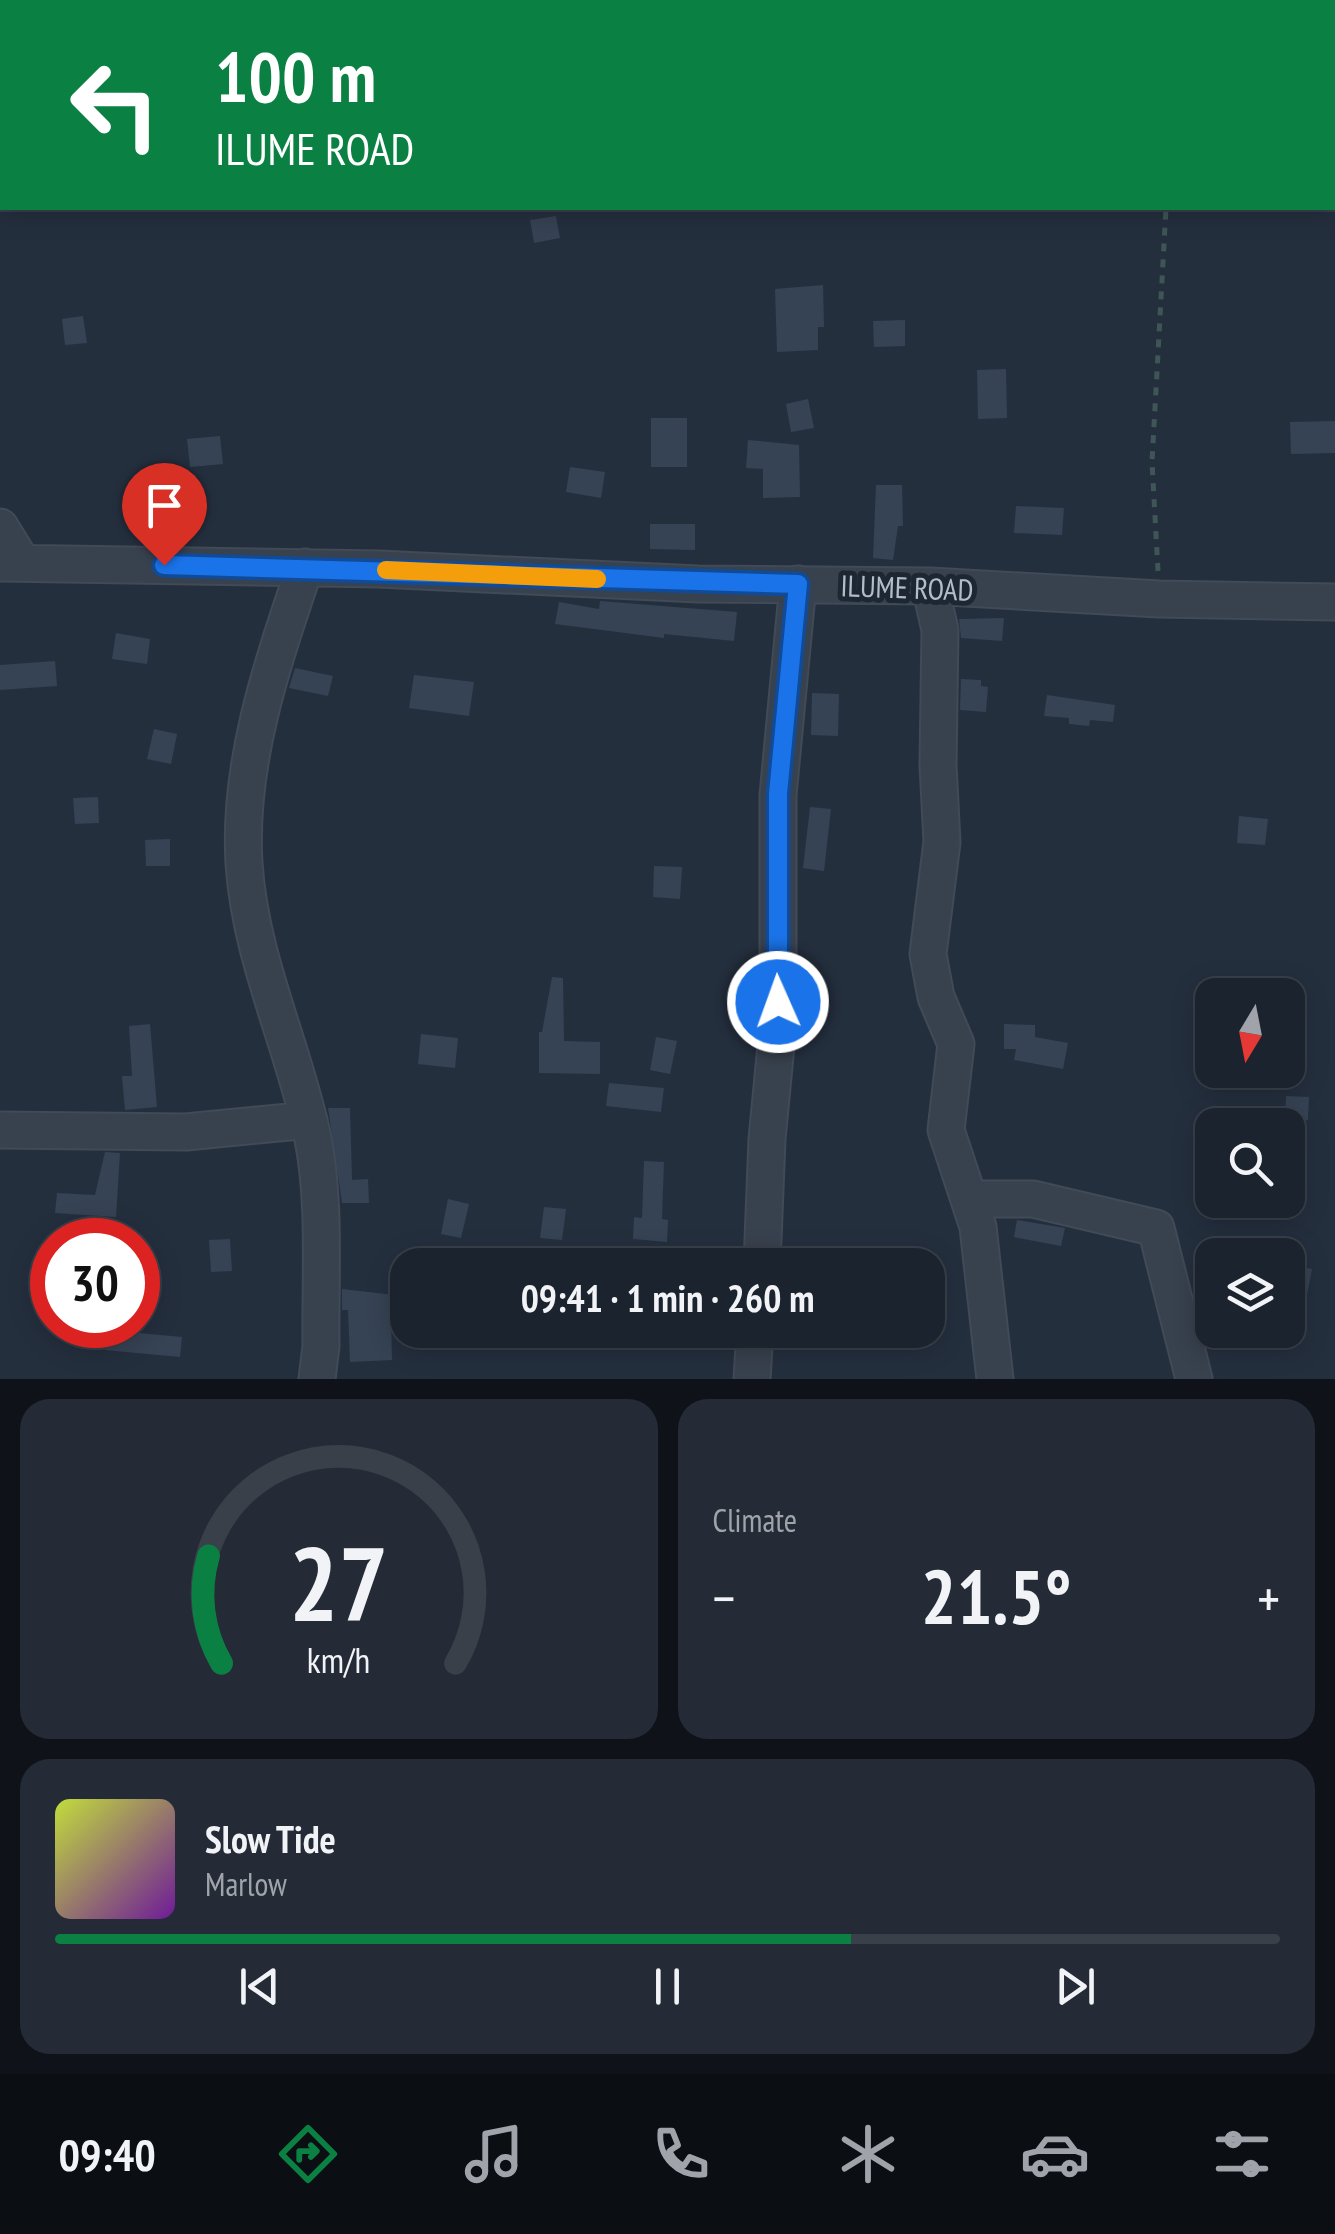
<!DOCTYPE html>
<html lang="en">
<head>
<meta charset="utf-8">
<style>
  body { margin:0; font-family:"PT Sans Narrow",sans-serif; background:#242b36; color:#f1f3f6; height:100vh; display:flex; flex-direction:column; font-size:38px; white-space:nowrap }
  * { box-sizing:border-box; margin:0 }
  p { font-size:32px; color:#a0a4aa }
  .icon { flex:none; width:55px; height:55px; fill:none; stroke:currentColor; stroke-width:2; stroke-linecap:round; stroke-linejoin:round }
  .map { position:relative; height:1379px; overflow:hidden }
  .details { display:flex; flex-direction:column; gap:20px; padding:20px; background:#0f1319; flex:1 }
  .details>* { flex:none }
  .hud { position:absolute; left:0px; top:0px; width:1335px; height:210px; box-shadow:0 5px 25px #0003,0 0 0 2px #39404a; background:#0b8043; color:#fff; overflow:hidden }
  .needle { width:65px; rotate:190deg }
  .tools { position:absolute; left:1195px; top:978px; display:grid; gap:20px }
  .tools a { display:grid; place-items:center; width:110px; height:110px; border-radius:20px; background:#1b232e; box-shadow:0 5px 25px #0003,0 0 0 2px #39404a; font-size:50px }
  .speed { position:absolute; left:30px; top:1218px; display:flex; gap:20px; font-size:50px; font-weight:700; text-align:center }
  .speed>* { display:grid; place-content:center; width:130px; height:130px; border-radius:50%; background:#1b232e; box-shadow:0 5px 25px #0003,0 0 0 2px #39404a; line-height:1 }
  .speed .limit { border:15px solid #d22; background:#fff; color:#111 }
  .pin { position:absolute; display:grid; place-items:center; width:85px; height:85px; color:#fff; margin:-102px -42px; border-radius:50% 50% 50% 0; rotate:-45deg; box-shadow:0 0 10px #0007 }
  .pin .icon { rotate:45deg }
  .me { position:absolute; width:110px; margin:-55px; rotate:358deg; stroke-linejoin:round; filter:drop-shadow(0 0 8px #0008) }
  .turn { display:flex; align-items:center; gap:35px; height:210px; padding:0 50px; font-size:45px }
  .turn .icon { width:130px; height:130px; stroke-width:2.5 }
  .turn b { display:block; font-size:70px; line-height:85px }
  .big { font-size:75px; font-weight:800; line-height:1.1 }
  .details .card { flex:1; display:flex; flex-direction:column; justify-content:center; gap:15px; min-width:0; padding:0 35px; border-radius:30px; background:#242b36 }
  .details .dial { align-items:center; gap:0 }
  .dial svg { height:260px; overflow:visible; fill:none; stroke:#39404a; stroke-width:7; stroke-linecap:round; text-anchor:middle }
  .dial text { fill:#f1f3f6; stroke:none }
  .song { display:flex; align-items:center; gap:30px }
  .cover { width:120px; height:120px; border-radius:15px; background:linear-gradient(135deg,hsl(70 70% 55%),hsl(280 70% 35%)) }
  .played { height:10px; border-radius:5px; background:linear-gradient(90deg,#0b8043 65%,#39404a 65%) }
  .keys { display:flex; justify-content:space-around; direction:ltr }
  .heat { display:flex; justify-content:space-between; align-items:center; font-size:55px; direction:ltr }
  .details .tiles { flex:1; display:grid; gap:20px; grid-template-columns:1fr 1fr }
  .card:last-child { grid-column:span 2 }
  .trip { position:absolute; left:390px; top:1248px; width:555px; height:100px; border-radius:30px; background:#1b232e; box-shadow:0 5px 25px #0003,0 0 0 2px #39404a; font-weight:800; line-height:100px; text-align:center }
  .tabs { display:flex; height:160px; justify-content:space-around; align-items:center; background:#0b0e12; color:#a0a4aa }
  .tabs .icon { width:70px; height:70px }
  .tabs .current { color:#0b8043 }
  .tabs b { font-size:45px; color:#f1f3f6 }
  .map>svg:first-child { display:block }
  .building { fill:#364354 }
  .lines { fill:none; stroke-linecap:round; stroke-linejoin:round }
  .minor-casing { stroke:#414a57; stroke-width:39 }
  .path { stroke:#3f5557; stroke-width:5; stroke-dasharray:8 8; stroke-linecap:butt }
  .minor { stroke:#38414e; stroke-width:35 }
  .route-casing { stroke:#114b97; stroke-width:25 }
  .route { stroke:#1a73e8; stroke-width:18 }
  .slow { stroke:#f59e0b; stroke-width:18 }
  .labels { text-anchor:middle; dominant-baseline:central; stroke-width:10; stroke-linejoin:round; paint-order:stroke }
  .street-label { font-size:30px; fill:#b4bcc9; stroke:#1d2633 }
</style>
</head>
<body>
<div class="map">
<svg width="1335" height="1379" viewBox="0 0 1335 1379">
  <rect width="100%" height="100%" fill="#242f3e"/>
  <!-- building -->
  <path class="building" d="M556,216L560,238L534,243L530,220Z
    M823,285L824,327H818V350L777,352L775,289Z
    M83,316L87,343L65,345L62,319Z
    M905,320V346L874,347L873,321Z
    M1006,369L1007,418L978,419L977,370Z
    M808,399L814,428L791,432L786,404Z
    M651,418H687V467H651Z
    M1335,421V453L1291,454L1290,422Z
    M220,436L223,464L190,467L187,439Z
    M748,440L799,445L800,497L763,498V469L746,468Z
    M570,467L605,472L601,498L566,492Z
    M876,485H902L903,526H898L893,560L873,558Z
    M1016,506L1064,508L1062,535L1014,533Z
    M650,524H695V550L650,549Z
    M600,601L737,612L734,641L664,634V638L555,624L559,602L599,609Z
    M1004,618L1002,641L961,638L959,619Z
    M116,633L150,639L147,664L112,659Z
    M55,661L57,686L0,690V665Z
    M295,668L333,676L328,696L289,688Z
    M414,675L474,682L469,716L409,708Z
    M961,679L981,680V686L988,687L986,712L960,710Z
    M812,693L839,694L838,736L811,735Z
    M1047,695L1115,705L1113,722L1090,720L1089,726L1069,724V718L1044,716Z
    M154,729L177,734L171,764L147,759Z
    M98,797L99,823L75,824L73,798Z
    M810,807L831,809L824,871L803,868Z
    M1239,816L1268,819L1265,845L1237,843Z
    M170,839V866H146L145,840Z
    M654,866L682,867L680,899L653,897Z
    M552,977L563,978L564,1041L600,1042V1074L539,1073V1032H542Z
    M150,1024L157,1107L125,1110L122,1076H132L129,1026Z
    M1004,1024L1035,1025V1037L1068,1043L1063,1069L1014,1060L1016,1049H1004Z
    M421,1034L458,1038L455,1068L418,1064Z
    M656,1037L677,1041L670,1074L650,1070Z
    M609,1083L664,1088L661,1112L606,1106Z
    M1286,1096L1309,1097L1308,1120L1285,1119Z
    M328,1108H350L352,1180L368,1179L369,1203H342Z
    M105,1152L120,1153L116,1217L55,1213L57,1193L95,1195Z
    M644,1161L664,1162L662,1219L668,1220L667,1242L633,1239L634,1217L642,1218Z
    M448,1199L469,1204L461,1238L441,1234Z
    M544,1207L566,1209L562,1240L540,1238Z
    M1017,1220L1065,1228L1061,1246L1014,1237Z
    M230,1239L232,1271L211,1272L209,1240Z
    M1288,1264L1312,1269L1298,1341L1288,1340Z
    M342,1289L403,1296L400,1318L391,1317L392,1360L350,1362L348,1310H342Z
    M107,1330L182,1337L180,1357L105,1350Z"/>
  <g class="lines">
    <!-- minor casing -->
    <g class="minor-casing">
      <path id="minor" d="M154,2L161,0
        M0,56L2,55
        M0,527L22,563
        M0,563L379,569L698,584L930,586L1159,599L1335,602
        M305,567C273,662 238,761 244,863C250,958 292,1042 312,1134C326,1199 320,1279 321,1346L317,1379
        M930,586L940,630L938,765L942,842L928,954L936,997L956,1044L946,1130L978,1227L995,1379
        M0,1130L186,1132L309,1120
        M970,1199H1033L1156,1228L1194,1379
        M762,1265L767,1139L778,1025V795L798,584
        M752,1379L755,1330"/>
    </g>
    <!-- path -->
    <path class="path" d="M1169,0L1170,2
      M1158,571L1152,462L1166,208"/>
    <!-- minor -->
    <use href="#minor" class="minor"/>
  </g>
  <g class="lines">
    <!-- route casing -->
    <g class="route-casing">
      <path id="route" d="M164,565L798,584L778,794V1002"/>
    </g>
    <!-- route -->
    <use href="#route" class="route"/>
    <!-- slow -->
    <path class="slow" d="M386,570L597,579"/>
  </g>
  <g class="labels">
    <!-- street labels -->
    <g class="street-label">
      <text transform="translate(907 587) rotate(2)">ILUME ROAD</text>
    </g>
  </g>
</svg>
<div class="tools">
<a><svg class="needle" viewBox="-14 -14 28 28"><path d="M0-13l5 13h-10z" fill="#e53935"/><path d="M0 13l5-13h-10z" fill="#a0a4aa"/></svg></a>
<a><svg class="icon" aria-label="search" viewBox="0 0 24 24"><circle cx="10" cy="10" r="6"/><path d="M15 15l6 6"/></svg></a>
<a><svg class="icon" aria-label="layers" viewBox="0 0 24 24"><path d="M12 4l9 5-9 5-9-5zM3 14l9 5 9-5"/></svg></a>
</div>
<div class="speed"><div class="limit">30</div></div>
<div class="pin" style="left:164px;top:565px;background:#d93025"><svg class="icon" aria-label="arrive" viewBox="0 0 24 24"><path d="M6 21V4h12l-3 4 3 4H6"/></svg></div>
<svg class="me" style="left:778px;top:1002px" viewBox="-20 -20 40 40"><circle r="17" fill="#1a73e8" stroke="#fff" stroke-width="3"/><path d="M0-11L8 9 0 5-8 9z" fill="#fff"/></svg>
<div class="trip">09:41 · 1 min · 260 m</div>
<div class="hud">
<div class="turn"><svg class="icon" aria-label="left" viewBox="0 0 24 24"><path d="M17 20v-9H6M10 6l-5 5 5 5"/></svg><div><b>100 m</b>ILUME ROAD</div></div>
</div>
</div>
<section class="details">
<div class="tiles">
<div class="card dial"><svg viewBox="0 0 100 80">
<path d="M14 69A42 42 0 1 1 86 69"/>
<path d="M14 69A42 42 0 0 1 10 36" stroke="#0b8043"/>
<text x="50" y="56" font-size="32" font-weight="700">27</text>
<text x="50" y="72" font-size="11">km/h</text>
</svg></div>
<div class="card"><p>Climate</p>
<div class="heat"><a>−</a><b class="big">21.5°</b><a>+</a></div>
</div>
<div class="card">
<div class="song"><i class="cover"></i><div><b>Slow Tide</b><p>Marlow</p></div></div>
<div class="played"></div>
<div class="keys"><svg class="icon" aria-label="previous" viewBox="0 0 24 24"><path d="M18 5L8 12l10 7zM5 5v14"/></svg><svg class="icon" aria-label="pause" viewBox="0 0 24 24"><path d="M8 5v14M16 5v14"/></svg><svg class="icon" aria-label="next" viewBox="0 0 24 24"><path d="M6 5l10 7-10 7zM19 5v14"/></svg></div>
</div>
</div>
</section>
<nav class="tabs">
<b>09:40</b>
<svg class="icon current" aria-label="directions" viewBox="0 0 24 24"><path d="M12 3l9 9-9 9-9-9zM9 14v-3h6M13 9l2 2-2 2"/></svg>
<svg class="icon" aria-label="music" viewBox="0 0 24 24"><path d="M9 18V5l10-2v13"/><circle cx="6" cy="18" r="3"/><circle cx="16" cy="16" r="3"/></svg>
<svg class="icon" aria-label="phone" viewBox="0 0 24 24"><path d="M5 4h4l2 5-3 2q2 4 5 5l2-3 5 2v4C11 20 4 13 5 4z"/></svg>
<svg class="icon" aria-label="climate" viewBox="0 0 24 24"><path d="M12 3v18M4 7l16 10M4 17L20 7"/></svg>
<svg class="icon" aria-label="car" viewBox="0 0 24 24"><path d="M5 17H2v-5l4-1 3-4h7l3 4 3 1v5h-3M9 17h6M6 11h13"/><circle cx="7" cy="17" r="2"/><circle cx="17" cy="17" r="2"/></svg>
<svg class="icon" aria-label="filters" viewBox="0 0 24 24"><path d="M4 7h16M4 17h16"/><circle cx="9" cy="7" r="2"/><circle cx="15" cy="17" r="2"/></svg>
</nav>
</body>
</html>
